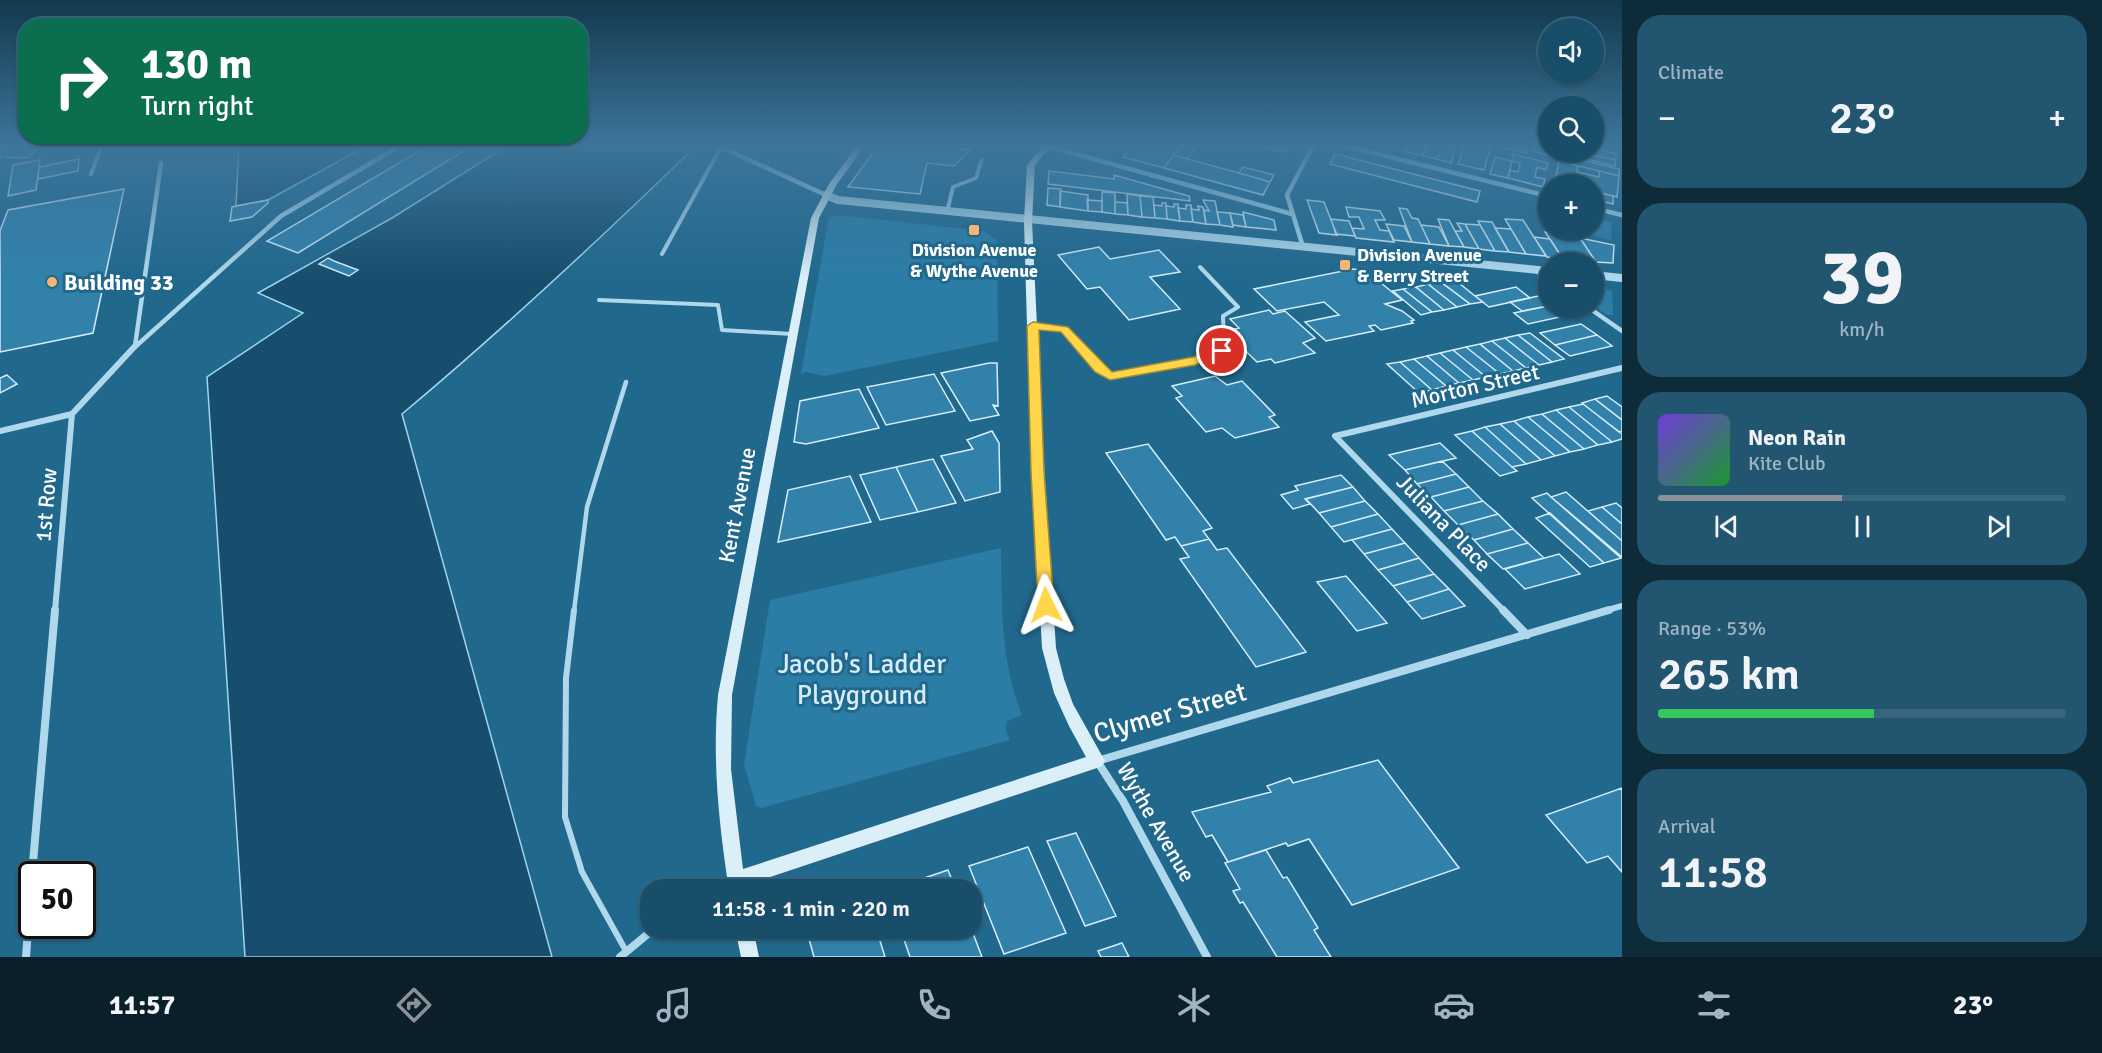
<!DOCTYPE html>
<html lang="en">
<head>
<meta charset="utf-8">
<style>
  body { margin:0; font-family:Signika,sans-serif; background:#225570; color:#f1f3f6; height:100vh; display:flex; flex-direction:column; font-size:22px; white-space:nowrap }
  * { box-sizing:border-box; margin:0 }
  p { font-size:20px; color:#9fb4c1 }
  .icon { flex:none; width:33px; height:33px; fill:none; stroke:currentColor; stroke-width:2; stroke-linecap:round; stroke-linejoin:round }
  .map { position:relative; flex:1; overflow:hidden }
  .details { display:flex; flex-direction:column; gap:15px; padding:15px; background:#0e2b3a; width:480px }
  .details>* { flex:none }
  .top-card { position:absolute; left:18px; top:18px; width:570px; height:126px; border-radius:24px; box-shadow:0 2px 4px #0004,0 0 0 2px #37657e; background:#0b6e4f; color:#fff; overflow:hidden }
  .fabs { position:absolute; left:1538px; top:18px; display:grid; gap:12px }
  .fabs a { display:grid; place-items:center; width:66px; height:66px; border-radius:50%; background:#194e6a; box-shadow:0 2px 4px #0004,0 0 0 2px #37657e; font-size:30px }
  .speed { position:absolute; left:18px; top:861px; display:flex; gap:12px; font-size:30px; font-weight:700; text-align:center }
  .speed>* { display:grid; place-content:center; width:78px; height:78px; border-radius:50%; background:#194e6a; box-shadow:0 2px 4px #0004,0 0 0 2px #37657e; line-height:1 }
  .speed .limit { border:3px solid #111; border-radius:9px; background:#fff; color:#111 }
  .pin { position:absolute; display:grid; place-items:center; width:51px; height:51px; color:#fff; margin:-26px; border:3px solid #fff; border-radius:50%; box-shadow:0 2px 6px #0007 }
  .me { position:absolute; width:66px; margin:-33px; rotate:357deg; stroke-linejoin:round; filter:drop-shadow(0 0 4px #0008) }
  .turn { display:flex; align-items:center; gap:21px; height:126px; padding:0 24px; font-size:27px }
  .turn .icon { width:78px; height:78px; stroke-width:2.5 }
  .turn b { display:block; font-size:42px; line-height:51px }
  .big { font-size:45px; font-weight:600; line-height:1.1 }
  .details .widget { flex:1; display:flex; flex-direction:column; justify-content:center; gap:9px; min-width:0; padding:0 21px; border-radius:24px; background:#225570 }
  .details .dial { align-items:center; gap:0 }
  .dial b { font-size:78px; line-height:1 }
  .song { display:flex; align-items:center; gap:18px }
  .cover { width:72px; height:72px; border-radius:9px; background:linear-gradient(135deg,hsl(260 70% 55%),hsl(130 70% 35%)) }
  .played { height:6px; border-radius:3px; background:linear-gradient(90deg,#8c9099 45%,#37657e 45%) }
  .keys { display:flex; justify-content:space-around; direction:ltr }
  .heat { display:flex; justify-content:space-between; align-items:center; font-size:33px; direction:ltr }
  .charge { height:9px; border-radius:4px; background:linear-gradient(90deg,#34c759 53%,#37657e 0) }
  .trip { position:absolute; left:640px; top:879px; width:342px; height:60px; border-radius:24px; background:#194e6a; box-shadow:0 2px 4px #0004,0 0 0 2px #37657e; font-weight:600; line-height:60px; text-align:center }
  .menu { display:flex; height:96px; justify-content:space-around; align-items:center; background:#0a1f2a; color:#9fb4c1 }
  .menu .icon { width:42px; height:42px }
  .menu .on { color:#8c9099 }
  .menu b { font-size:27px; color:#f1f3f6 }
  main { display:flex; flex:1; min-height:0 }
  .map>svg:first-child { display:block }
  .green { fill:#2b7da6 }
  .water { fill:#174e6d; stroke:#a3d5ed; stroke-width:1.5 }
  .building { fill:#3181ab; stroke:#d5edf9; stroke-width:1.5 }
  .lines { fill:none; stroke-linecap:round; stroke-linejoin:round }
  .service-far2 { stroke:#afd8ec; stroke-width:4 }
  .service-far1 { stroke:#afd8ec; stroke-width:4.5 }
  .service { stroke:#afd8ec; stroke-width:6 }
  .minor-far2 { stroke:#afd8ec; stroke-width:4.5 }
  .minor-far1 { stroke:#afd8ec; stroke-width:6 }
  .minor { stroke:#afd8ec; stroke-width:8 }
  .tertiary { stroke:#afd8ec; stroke-width:8 }
  .secondary { fill:#dbeff9; fill-rule:evenodd }
  .route { fill:#ffd54a; stroke:#a68a30; stroke-width:1.5 }
  .poi-dot { fill:#f9b471; stroke:#21688d; stroke-width:2 }
  .labels { text-anchor:middle; dominant-baseline:central; stroke-width:6; stroke-linejoin:round; paint-order:stroke }
  .far-poi-label { font-size:18px; font-weight:bold; fill:#fff; stroke:#21688d }
  .poi-label { font-size:22px; font-weight:bold; fill:#fff; stroke:#21688d; text-anchor:start }
  .street-label { font-size:22px; fill:#fff; stroke:#21688d }
  .near-park-label { font-size:27px; fill:#d5edf9; stroke:#21688d }
  .near-street-label { font-size:27px; fill:#fff; stroke:#21688d }
</style>
</head>
<body>
<main>
<div class="map">
<svg width="1622" height="957" viewBox="0 0 1622 957">
  <rect width="100%" height="100%" fill="#21688d"/>
  <!-- green -->
  <path class="green" d="M838,215L984,231L997,240L998,341L824,376L806,372L801,374L828,222L829,218Z
    M1593,217L1612,222L1611,240L1571,230H1593Z
    M1593,286L1612,291L1613,315H1607L1593,305Z
    M1001,548C1002,607 1000,659 1022,715L1007,721L1006,731L1010,740L761,808L756,806L744,764L770,600Z"/>
  <!-- water -->
  <path class="water" d="M239,144H370L268,200L236,206Z
    M510,144H698C602,237 505,328 402,414L552,957H245L207,377L303,313L258,293L392,218Z"/>
  <!-- building -->
  <path class="building" d="M431,144H475L298,253L267,241Z
    M879,144H954L951,146L970,151L954,166L927,163L920,194L848,187Z
    M1134,144H1182L1164,168L1123,157Z
    M1252,144H1289L1285,152Z
    M1407,144H1426L1422,156L1404,151Z
    M1429,144H1442L1437,159L1422,156Z
    M1442,144L1455,147L1451,163L1437,159Z
    M1465,144L1491,146L1484,170L1458,164Z
    M1484,144H1528L1526,153Z
    M1534,144H1548L1547,155L1532,151Z
    M1593,144L1617,148L1616,154L1593,148Z
    M8,145H42L27,158L0,157V151Z
    M1181,145L1194,149L1187,159L1173,155Z
    M1593,148L1616,154V160L1581,152H1593Z
    M1575,152L1616,160L1615,166L1574,156Z
    M1335,154L1480,191L1477,202L1330,164Z
    M1513,154L1548,163L1546,170L1537,167L1535,177L1545,179L1543,187L1508,178L1510,170L1518,172L1520,163L1512,161Z
    M1173,155L1239,173L1270,182L1263,195L1164,168Z
    M1560,155L1619,169V176L1559,161Z
    M1495,157L1512,161L1508,178L1490,174Z
    M79,159L78,171L38,179L39,167Z
    M40,160L36,190L8,196L13,165Z
    M1559,161L1578,166L1577,172L1599,177V171L1619,176L1617,197L1597,192V185L1576,180L1575,184L1555,182Z
    M1243,167L1274,175L1270,182L1239,173Z
    M1049,171L1114,179V175L1189,196L1190,201L1048,184Z
    M1048,188L1061,189L1060,207L1047,205Z
    M124,189L93,333L0,352V231L8,210Z
    M1060,191L1088,195V211L1060,207Z
    M1593,191L1613,196V204L1593,199Z
    M1102,192L1115,193V214L1102,212Z
    M1127,194L1140,196L1142,217L1128,215Z
    M1140,196L1153,197L1155,218L1142,217Z
    M268,200V203L252,217L230,221L232,207Z
    M1087,200L1102,201V212L1088,211Z
    M1203,200L1215,201L1220,225L1206,224L1204,210L1209,211Z
    M1307,200L1324,202L1337,235L1319,233Z
    M1115,202L1127,203L1128,215L1115,214Z
    M1162,203H1166L1167,219L1155,218L1154,205L1162,206Z
    M1174,204H1178L1180,221L1167,219L1166,206L1174,207Z
    M1186,205H1191L1193,222L1180,221L1178,208L1186,209Z
    M1198,206L1203,207L1206,224L1193,222L1191,209L1199,210Z
    M1346,207L1380,211L1385,220H1375L1380,230L1389,231L1394,242L1356,238L1352,228L1364,229L1359,217H1349Z
    M1399,208L1407,209L1412,218L1418,219L1430,244L1412,242Z
    M1217,212L1230,213L1233,227L1220,225Z
    M1243,212L1274,220L1276,230L1246,227Z
    M1230,213L1243,215L1246,227L1233,225Z
    M1331,219L1349,221L1355,236L1336,234Z
    M1438,219L1449,220L1464,247L1449,246Z
    M1505,219L1523,220L1546,256L1526,254Z
    M1478,221L1492,222L1509,252L1495,251Z
    M1457,223L1465,224L1479,249L1464,247L1455,231H1462Z
    M1386,224L1404,226L1412,242L1394,240Z
    M1465,224L1480,225L1495,251L1479,249Z
    M1421,225L1439,227L1449,246L1430,244Z
    M1495,228L1511,229L1526,254L1509,252Z
    M1545,232L1578,235L1596,262L1563,259Z
    M1534,237L1550,239L1563,259L1547,257Z
    M1580,238L1614,245L1613,263L1596,262Z
    M1099,247L1110,259L1159,250L1180,272L1150,277L1180,309L1129,320L1100,287L1087,289L1058,255Z
    M328,258L334,261L358,270L349,276L319,264Z
    M1353,269L1366,271L1402,300L1385,304L1402,311L1414,320L1411,321L1413,323L1381,330L1375,325L1369,326L1374,331L1326,341L1305,322L1339,315L1324,302L1277,311L1254,289Z
    M1454,279L1475,296L1483,302L1470,304L1441,282Z
    M1441,282L1470,304L1457,307L1428,284Z
    M1428,284L1457,307L1444,310L1416,287Z
    M1416,287L1444,310L1432,312L1403,289Z
    M1516,287L1530,298L1489,307L1475,296Z
    M1403,289L1432,312L1421,315L1393,291Z
    M1543,295L1548,299V306L1522,311L1510,302Z
    M1548,306L1559,308L1569,315L1528,324L1514,313Z
    M1269,310L1273,314L1285,311L1315,338L1303,343L1315,353L1275,363L1271,359L1257,362L1228,334L1237,332L1235,329L1239,328L1230,319Z
    M1581,324L1597,335L1555,345L1540,333Z
    M1530,333L1564,359L1552,362L1518,335Z
    M1518,335L1552,362L1539,365L1505,338Z
    M1597,335L1612,346L1570,356L1555,345Z
    M1505,338L1539,365L1526,368L1492,341Z
    M1492,341L1526,368L1513,371L1480,344Z
    M1480,344L1513,371L1500,374L1466,347Z
    M1466,347L1500,374L1486,377L1453,350Z
    M1453,350L1486,377L1473,380L1440,353Z
    M1440,353L1473,380L1459,383L1427,356Z
    M1427,356L1459,383L1446,386L1414,359Z
    M1414,359L1446,386L1432,390L1400,362Z
    M1400,362L1432,390L1419,393L1387,364Z
    M989,363H997L998,406L993,405L999,415L970,421L941,373Z
    M934,374L955,411L886,425L867,387Z
    M7,375L17,384L0,393V378Z
    M1215,376L1227,385L1242,381L1275,415L1269,417L1279,427L1235,438L1222,428L1206,432L1176,398L1182,396L1172,386Z
    M859,389L879,428L806,444L794,442L800,401Z
    M1607,396L1622,407V420L1595,399Z
    M1595,399L1622,420V431L1619,432L1582,403Z
    M1583,404L1622,434V439L1612,442L1569,407Z
    M1569,407L1612,442L1598,445L1556,410Z
    M1556,410L1598,445L1584,449L1542,414Z
    M1542,414L1584,449L1570,452L1528,417Z
    M1528,417L1570,452L1555,456L1514,421Z
    M1514,421L1555,456L1541,460L1500,424Z
    M1500,424L1541,460L1526,464L1485,427Z
    M1485,427L1526,464L1512,467L1472,431Z
    M992,431L999,443L1000,492L965,501L941,456L973,449L967,440Z
    M1472,431L1512,467L1517,471L1500,476L1455,435Z
    M1440,443L1456,458L1405,470L1389,455Z
    M1148,444L1212,528L1203,531L1209,539L1181,546L1175,537L1166,540L1106,453Z
    M933,459L956,503L918,512L896,467Z
    M1442,461L1456,474L1417,484L1405,470Z
    M896,467L918,512L880,520L860,475Z
    M1456,474L1469,487L1431,497L1417,484Z
    M1341,475L1353,487L1305,499L1310,504L1293,509L1281,495L1298,490L1295,486Z
    M850,476L871,522L778,542L788,490Z
    M1353,487L1365,501L1319,513L1306,499Z
    M1469,487L1483,501L1444,511L1431,497Z
    M1566,492L1622,541V557L1551,497Z
    M1547,493L1551,497L1621,558L1604,563L1532,498Z
    M1365,501L1378,514L1331,527L1319,513Z
    M1483,501L1498,514L1458,525L1444,511Z
    M1616,503L1622,508V524L1602,507Z
    M1602,507L1622,524V541L1588,511Z
    M1550,513L1604,563L1590,567L1536,518Z
    M1378,514L1392,529L1344,542L1331,527Z
    M1498,514L1513,529L1474,540L1458,525Z
    M1392,529L1405,543L1364,554L1352,540Z
    M1513,529L1528,543L1487,554L1474,540Z
    M1209,539L1217,550L1227,548L1306,652L1256,667L1180,559L1189,557L1181,546Z
    M1405,543L1419,558L1378,570L1364,554Z
    M1528,543L1544,558L1503,569L1487,554Z
    M1559,554L1580,574L1525,589L1505,569Z
    M1419,558L1434,574L1393,586L1378,570Z
    M1434,574L1449,589L1407,602L1393,586Z
    M1346,576L1387,623L1357,631L1317,582Z
    M1449,589L1465,606L1422,619L1407,602Z
    M1378,760L1459,868L1352,905L1309,839L1288,846L1286,843L1228,862L1212,835L1206,837L1192,812L1271,792L1267,786L1290,778L1293,783Z
    M1622,788V872L1608,856L1587,863L1546,815Z
    M1076,833L1116,916L1085,926L1047,841Z
    M1028,847L1066,933L1004,954L969,866Z
    M1266,850L1283,878L1287,877L1318,928L1314,930L1331,957H1277L1243,902L1240,903L1233,891L1240,889L1225,863Z
    M948,870L956,890H889Z
    M806,928H876L885,957H814Z
    M900,928H971L982,957H910Z
    M1122,943L1129,957H1101L1098,951Z"/>
  <g class="lines">
    <!-- service-far2 -->
    <path class="service-far2" d="M91,174L102,144
      M947,212L953,187L976,178L982,159
      M662,254L721,147
      M1200,267L1238,307L1223,316L1224,347
      M599,300L718,305L722,330L792,334
      M1033,326L1064,329L1079,347"/>
    <!-- service-far1 -->
    <path class="service-far1" d="M1078,345L1099,369L1110,376L1195,361L1222,351L1225,345
      M574,611L587,507L626,382"/>
    <!-- service -->
    <path class="service" d="M574,610L566,678L565,817L582,872L626,951"/>
    <!-- minor-far2 -->
    <path class="minor-far2" d="M1040,144L1292,214
      M1337,144L1548,196
      M721,147L826,195
      M1593,208L1622,215
      M1303,247L1287,195L1314,144
      M1536,271L1548,279
      M1589,308L1622,331
      M135,346L161,163
      M135,347L281,216L403,144"/>
    <!-- minor-far1 -->
    <path class="minor-far1" d="M0,431L72,414
      M1335,436L1622,368
      M1335,436L1504,611
      M55,611L72,414L136,345
      M1604,611L1622,606"/>
    <!-- minor -->
    <path class="minor" d="M1503,610L1527,635
      M32,874L55,610
      M715,890L734,881
      M26,957L32,876
      M620,957L655,928
      M1207,957L1123,801L1097,761L1609,610"/>
    <!-- tertiary -->
    <path class="tertiary" d="M826,195L838,200L1548,271
      M1593,275L1622,278"/>
    <!-- secondary -->
    <path class="secondary" d="M858,144H866L837,184L819,218L732,695L731,769L743,869L1086,757L1069,726L1054,693L1042,648L1030,432L1024,221L1027,165L1045,144H1053L1035,165L1032,221L1042,432L1056,648L1064,679L1073,704L1105,761L1102,766L1097,768L746,885V890H729C719,825 712,761 718,695L811,218L829,184Z
      M735,928H753L759,957H741Z"/>
  </g>
  <!-- sky -->
  <linearGradient id="sky" x2="0" y2="1"><stop stop-color="#12394e"/><stop offset="0.52" stop-color="#3d759a"/><stop offset="1" stop-color="#3d759a" stop-opacity="0"/></linearGradient>
  <rect width="1622" height="278" fill="url(#sky)"/>
  <!-- route -->
  <path class="route" d="M1033,322L1068,327L1112,372L1193,357L1222,348L1228,351L1195,365L1110,380L1095,372L1061,332L1039,330L1044,472L1054,605L1046,611L1038,605L1031,472L1027,326Z"/>
  <!-- markers -->
  <g class="poi-dot">
    <rect x="968" y="224" width="12" height="12" rx="3"/>
    <rect x="1339" y="259" width="12" height="12" rx="3"/>
    <circle cx="52" cy="282" r="6"/>
  </g>
  <g class="labels">
    <!-- far-poi labels -->
    <g class="far-poi-label">
      <text x="974" y="250">Division Avenue<tspan x="974" dy="21">&amp; Wythe Avenue</tspan></text>
      <text x="1357" y="255" text-anchor="start">Division Avenue<tspan x="1357" dy="21">&amp; Berry Street</tspan></text>
    </g>
    <!-- poi labels -->
    <g class="poi-label">
      <text x="64" y="282">Building 33</text>
    </g>
    <!-- street labels -->
    <g class="street-label">
      <text transform="translate(1475 386) rotate(-13)">Morton Street</text>
      <text transform="translate(46 505) rotate(-85)">1st Row</text>
      <text transform="translate(737 505) rotate(-79)">Kent Avenue</text>
      <text transform="translate(1444 523) rotate(46)">Juliana Place</text>
      <text transform="translate(1156 822) rotate(60)">Wythe Avenue</text>
    </g>
    <!-- near-park labels -->
    <g class="near-park-label">
      <text x="862" y="664">Jacob's Ladder<tspan x="862" dy="31">Playground</tspan></text>
    </g>
    <!-- near-street labels -->
    <g class="near-street-label">
      <text transform="translate(1170 713) rotate(-16)">Clymer Street</text>
    </g>
  </g>
</svg>
<div class="fabs">
<a><svg class="icon" aria-label="sound" viewBox="0 0 24 24"><path d="M4 9h4l5-4v14l-5-4H4zM17 9q2 3 0 6"/></svg></a>
<a><svg class="icon" aria-label="search" viewBox="0 0 24 24"><circle cx="10" cy="10" r="6"/><path d="M15 15l6 6"/></svg></a>
<a>+</a>
<a>−</a>
</div>
<div class="speed"><div class="limit">50</div></div>
<div class="pin" style="left:1222px;top:351px;background:#d93025"><svg class="icon" aria-label="arrive" viewBox="0 0 24 24"><path d="M6 21V4h12l-3 4 3 4H6"/></svg></div>
<svg class="me" style="left:1046px;top:605px" viewBox="-20 -20 40 40"><path d="M0-17L14 15 0 8-14 15z" fill="#ffd54a" stroke="#fff" stroke-width="4"/></svg>
<div class="trip">11:58 · 1 min · 220 m</div>
<div class="top-card">
<div class="turn"><svg class="icon" aria-label="right" viewBox="0 0 24 24"><path d="M7 20v-9h11M14 6l5 5-5 5"/></svg><div><b>130 m</b>Turn right</div></div>
</div>
</div>
<section class="details">
<div class="widget"><p>Climate</p>
<div class="heat"><a>−</a><b class="big">23°</b><a>+</a></div>
</div>
<div class="widget dial"><b>39</b><p>km/h</p></div>
<div class="widget">
<div class="song"><i class="cover"></i><div><b>Neon Rain</b><p>Kite Club</p></div></div>
<div class="played"></div>
<div class="keys"><svg class="icon" aria-label="previous" viewBox="0 0 24 24"><path d="M18 5L8 12l10 7zM5 5v14"/></svg><svg class="icon" aria-label="pause" viewBox="0 0 24 24"><path d="M8 5v14M16 5v14"/></svg><svg class="icon" aria-label="next" viewBox="0 0 24 24"><path d="M6 5l10 7-10 7zM19 5v14"/></svg></div>
</div>
<div class="widget"><p>Range · 53%</p><b class="big">265 km</b><div class="charge"></div></div>
<div class="widget"><p>Arrival</p><b class="big">11:58</b></div>
</section>
</main>
<nav class="menu">
<b>11:57</b>
<svg class="icon on" aria-label="directions" viewBox="0 0 24 24"><path d="M12 3l9 9-9 9-9-9zM9 14v-3h6M13 9l2 2-2 2"/></svg>
<svg class="icon" aria-label="music" viewBox="0 0 24 24"><path d="M9 18V5l10-2v13"/><circle cx="6" cy="18" r="3"/><circle cx="16" cy="16" r="3"/></svg>
<svg class="icon" aria-label="phone" viewBox="0 0 24 24"><path d="M5 4h4l2 5-3 2q2 4 5 5l2-3 5 2v4C11 20 4 13 5 4z"/></svg>
<svg class="icon" aria-label="climate" viewBox="0 0 24 24"><path d="M12 3v18M4 7l16 10M4 17L20 7"/></svg>
<svg class="icon" aria-label="car" viewBox="0 0 24 24"><path d="M5 17H2v-5l4-1 3-4h7l3 4 3 1v5h-3M9 17h6M6 11h13"/><circle cx="7" cy="17" r="2"/><circle cx="17" cy="17" r="2"/></svg>
<svg class="icon" aria-label="filters" viewBox="0 0 24 24"><path d="M4 7h16M4 17h16"/><circle cx="9" cy="7" r="2"/><circle cx="15" cy="17" r="2"/></svg>
<b>23°</b>
</nav>
</body>
</html>
